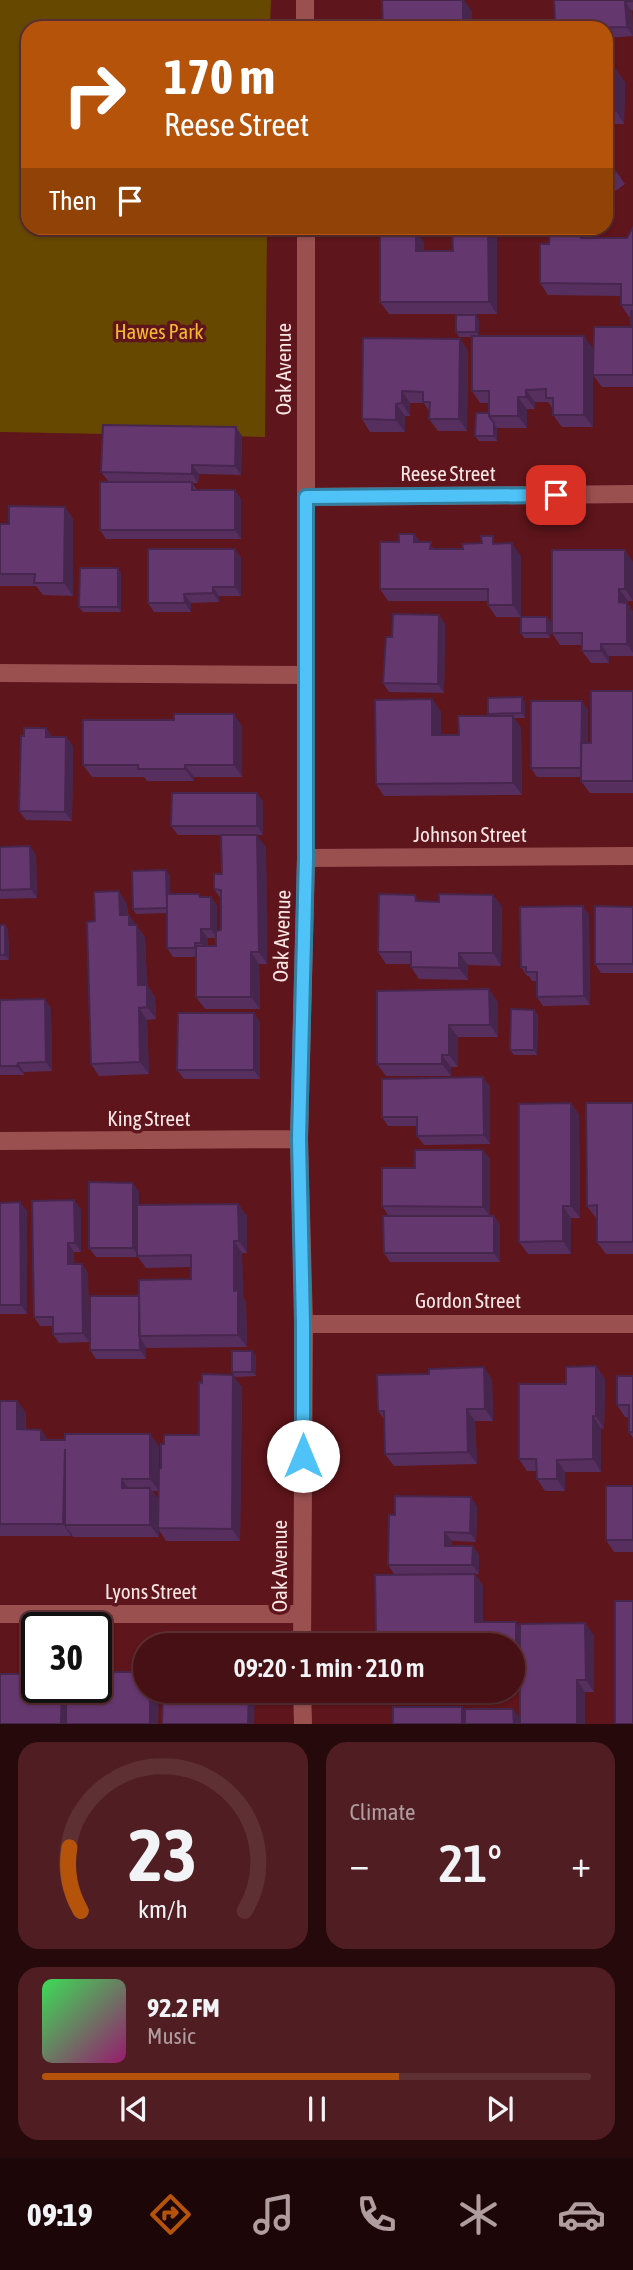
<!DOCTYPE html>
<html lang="en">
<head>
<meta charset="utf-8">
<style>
  body { margin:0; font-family:"Asap Condensed",sans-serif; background:#501e22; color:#f1f3f6; height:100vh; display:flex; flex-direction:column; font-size:26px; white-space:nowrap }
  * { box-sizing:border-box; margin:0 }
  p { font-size:23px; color:#b09da0 }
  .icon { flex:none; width:38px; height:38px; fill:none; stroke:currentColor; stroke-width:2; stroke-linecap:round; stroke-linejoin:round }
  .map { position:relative; height:1724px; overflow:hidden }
  .drawer { display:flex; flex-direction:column; gap:18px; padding:18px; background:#26090b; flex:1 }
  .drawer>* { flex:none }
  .top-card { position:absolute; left:21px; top:21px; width:592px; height:214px; border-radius:21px; box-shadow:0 2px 5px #0004,0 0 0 2px #5e3034; background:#b45309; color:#fff; overflow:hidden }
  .speed { position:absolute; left:21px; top:1612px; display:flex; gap:14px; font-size:35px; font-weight:700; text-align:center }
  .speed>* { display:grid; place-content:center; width:91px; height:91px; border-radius:50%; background:#461014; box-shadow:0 2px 5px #0004,0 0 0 2px #5e3034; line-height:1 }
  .speed .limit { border:4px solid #111; border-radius:10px; background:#fff; color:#111 }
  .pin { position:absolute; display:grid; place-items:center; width:60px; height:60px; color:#fff; margin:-30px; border-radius:14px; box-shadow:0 4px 10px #0006 }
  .me { position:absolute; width:77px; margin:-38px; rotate:0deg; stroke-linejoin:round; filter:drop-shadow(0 0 5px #0008) }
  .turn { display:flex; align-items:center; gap:24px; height:147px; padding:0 28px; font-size:32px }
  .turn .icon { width:91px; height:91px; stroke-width:2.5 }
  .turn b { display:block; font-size:49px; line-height:60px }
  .then { display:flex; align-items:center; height:66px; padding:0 28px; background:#0003; gap:14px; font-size:26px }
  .big { font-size:52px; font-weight:600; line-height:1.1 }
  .drawer .widget { flex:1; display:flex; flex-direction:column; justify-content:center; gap:10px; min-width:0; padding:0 24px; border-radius:21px; background:#501e22 }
  .drawer .dial { align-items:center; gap:0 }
  .dial svg { height:182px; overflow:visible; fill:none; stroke:#5e3034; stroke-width:7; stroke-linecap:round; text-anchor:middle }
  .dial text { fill:#f1f3f6; stroke:none }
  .song { display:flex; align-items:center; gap:21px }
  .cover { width:84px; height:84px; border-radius:10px; background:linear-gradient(135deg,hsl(130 70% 55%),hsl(320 70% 35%)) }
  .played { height:7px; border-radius:4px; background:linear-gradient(90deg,#b45309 65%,#5e3034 65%) }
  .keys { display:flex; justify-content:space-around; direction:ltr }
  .heat { display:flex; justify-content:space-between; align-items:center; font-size:38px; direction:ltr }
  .drawer .tiles { flex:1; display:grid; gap:18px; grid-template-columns:1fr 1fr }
  .widget:last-child { grid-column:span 2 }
  .trip { position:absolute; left:133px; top:1633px; width:392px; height:70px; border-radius:35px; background:#461014; box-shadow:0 2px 5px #0004,0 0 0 2px #5e3034; font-weight:600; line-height:70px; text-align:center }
  .dock { display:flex; height:112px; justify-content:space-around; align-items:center; background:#1c0608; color:#b09da0 }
  .dock .icon { width:49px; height:49px }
  .dock .active { color:#b45309 }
  .dock b { font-size:32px; color:#f1f3f6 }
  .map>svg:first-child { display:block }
  .green { fill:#674801 }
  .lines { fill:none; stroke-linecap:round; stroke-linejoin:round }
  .minor { stroke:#9b5050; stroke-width:18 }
  .wall { fill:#572f5f; fill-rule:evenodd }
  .shaded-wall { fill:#47264e }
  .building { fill:#65376f; stroke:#47264e; stroke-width:2 }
  .route-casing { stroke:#337fa1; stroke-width:18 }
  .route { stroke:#4fc3f7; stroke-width:12 }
  .labels { text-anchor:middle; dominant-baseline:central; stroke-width:7; stroke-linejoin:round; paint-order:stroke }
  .park-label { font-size:21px; fill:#f7b733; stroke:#5e151b }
  .street-label { font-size:21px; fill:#fae7e6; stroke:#5e151b }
</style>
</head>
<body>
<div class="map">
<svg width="633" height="1724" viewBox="0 0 633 1724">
  <rect width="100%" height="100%" fill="#5e151b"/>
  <!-- green -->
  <path class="green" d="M0,0H271L270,28H28V228H267L265,437L0,432Z"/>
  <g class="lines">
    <!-- minor -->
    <path class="minor" d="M305,0V28
      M306,497L633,494
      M0,673L305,675
      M306,858L633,856
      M0,1141L299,1139
      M304,1324H633
      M0,1614H301
      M302,1645L304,1324L299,1139L306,858V228
      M302,1690L303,1724"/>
  </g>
  <!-- wall -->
  <path class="wall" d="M633,0V10L632,11L633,36L606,38V28H559L555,21Z
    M606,70H616L625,82L624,124H606Z
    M606,157L625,184L606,198Z
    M633,227V387H602L593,375L631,327V317H629L621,305V296L548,295L540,283L549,244L558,232L581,228L588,238H627Z
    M488,228H495L497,231V314H389L380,302L424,242V251H453Z
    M479,320V336L593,348V427H562L553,415V409L548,402H535V409H527V428H497V441H479L475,436L489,413V403H480L472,391V337H459L456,332Z
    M460,339L468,351L467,431H438L429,419V411L424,403H410V416H405V432H370L362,419Z
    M242,436L241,475L199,474L198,483H192L197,490L241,499V539H106L100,530L108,481L101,472Z
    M65,507L73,519V596L43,595L36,586H0V524H9Z
    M414,534L420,542L436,549H463L498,543L521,556V617H547L551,622L550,638H524L521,633V617H496L488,605V601H388L380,589L399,542Z
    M235,549L241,558V596H219V602L191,603V612H154L148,603Z
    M633,562V601H628V604L633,612V656H609V663H591L582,651V645H560L552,633Z
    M121,573V612H83L79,607Z
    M439,615L445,624L444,693L389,692L383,683L392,637Z
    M633,691V793H590L581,781V777H537L531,768L588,710V743H591Z
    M432,699L441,712V735H459L489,716L488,714L525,702V718H514L521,728L522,795L384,796L376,784Z
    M242,726V777H194V781H147L144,777H92L83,765Z
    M46,728L52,737H66L73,746L72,821L26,820L19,811L24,736Z
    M257,793L263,802V835H178L171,826Z
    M0,847L36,855L37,898L0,899Z
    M266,847L267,964H259L260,1009H205L196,997V957H173L167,948V913L136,914L133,909L170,875V894H199L201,897H211L217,906V931L221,930V899L214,889L222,874ZM208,938H216V946H208Z
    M493,895L502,907L501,966L468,965V980L419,979L411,967V964H386L378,952L420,901L439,902Z
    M127,904L128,915L145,937L147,985L155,997L156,1019L147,1020L149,1074L99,1076L91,1064L95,921Z
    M583,906L589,915L590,1005L543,1006L537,997V981H532L529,976H527L521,967Z
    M633,907V973H601L595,964Z
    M0,925H5L8,930L9,960H0Z
    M377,991L498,1002V1037H458V1067H451V1076H386L377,1064Z
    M0,1000L51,1008L52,1071L24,1072V1075H0Z
    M538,1015L537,1055H514L510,1050Z
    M260,1022V1079H184L177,1070Z
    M490,1086V1144L424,1145L417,1136V1126H388L382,1117Z
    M571,1103L579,1115L580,1218H571V1254H528L519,1242Z
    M633,1103V1254H606L597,1242V1218H596L587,1206Z
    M483,1150L490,1159V1216H494L500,1225V1262H390L384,1253L482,1216L388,1215L382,1206L415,1168Z
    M133,1183L139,1192V1205L238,1204L247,1216V1253H242L243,1297L246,1302L247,1347L147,1348L146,1347V1359H96L90,1350L139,1296L191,1279V1267L146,1268L138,1257H96L89,1248Z
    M20,1202L27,1211V1314H0V1203Z
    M81,1209V1252H74V1264H82L88,1273L89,1342L59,1343L53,1334V1326H40L34,1317Z
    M256,1355V1376L235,1377L232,1372Z
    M596,1366L605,1379L604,1429L601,1428V1472H565V1491H545L537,1479V1471H527L519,1459L566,1384Z
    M633,1376V1438L629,1432V1417H625L617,1405Z
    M492,1379L493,1421H475L477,1464L394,1466L385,1454L384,1419L378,1411Z
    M242,1387L240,1541H166L159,1530V1537H73L71,1533V1536H0V1401H17L26,1413V1429L48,1440L159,1446V1468H161L199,1435ZM152,1491H158V1499Z
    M633,1486V1552H614L606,1540Z
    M477,1506L476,1542L452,1541V1546H473L479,1555V1574H475L483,1586V1622H516L520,1629L594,1635V1692H585L520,1673H513V1645H383L376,1635L452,1574H394L388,1565L395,1515Z"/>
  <!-- shaded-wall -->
  <path class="shaded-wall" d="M464,0L472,11V28H463Z
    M625,2L632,11L633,36L627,27Z
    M616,70L625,82L624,124L616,111Z
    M488,228H495L497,231V314L489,302Z
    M581,228L589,241L581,238Z
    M416,229L424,242V263L416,251Z
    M476,315L479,320V337L476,332Z
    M584,336L593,348V427L584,415Z
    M460,339L468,351L467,431L459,419Z
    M526,390L535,402V409L526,397Z
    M402,391L410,403V416L402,403Z
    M518,397L527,409V428L518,416Z
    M396,404L405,416V432L396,420Z
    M494,423L497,428V441L494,436Z
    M236,427L242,436L241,475L235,466Z
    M192,465L199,474L198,483L192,474Z
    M235,490L241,499V539L235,530Z
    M65,507L73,519V596L64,583Z
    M414,534L423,546L414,542Z
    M512,543L521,556V617L513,605Z
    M235,549L241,558V596L235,587Z
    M625,550L633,562V601L625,589Z
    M118,568L121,573V612L118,607Z
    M213,587L219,596V602L213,593Z
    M619,589L628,601V604L633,612V653L627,644L619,602Z
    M184,594L191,603V612L185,603Z
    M439,615L445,624L444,693L438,684Z
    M547,617L551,622L550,638L547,633Z
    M601,644L609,656V663L601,651Z
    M522,697L525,702V718L522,713Z
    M432,699L441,712V747L432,735Z
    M582,701L588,710V777L582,768Z
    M234,714L242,726V777L234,765Z
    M513,716L521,728L522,795L513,783Z
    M46,728L52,737H46Z
    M66,737L73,746L72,821L65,812Z
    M185,765L194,777V781L185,769Z
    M257,793L263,802V835L257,826Z
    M257,835L266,847L267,964L259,952Z
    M30,846L36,855L37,898L31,889Z
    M166,870L170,875L171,913L168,908Z
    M119,891L127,904L128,927L120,915Z
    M493,895L502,907L501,966L493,953Z
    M211,897L217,906V938L211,929Z
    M583,906L589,915L590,1005L584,996Z
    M129,915L145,937L147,985L155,997L156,1019L147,1007L138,985L129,925Z
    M5,925L8,930L9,960L5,955Z
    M201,929L208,938V952L201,943Z
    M251,952L259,964L260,1009L251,997Z
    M459,953L468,965V980L459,968Z
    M489,989L498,1002V1037L490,1025Z
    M45,999L51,1008L52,1071L46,1062Z
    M139,1008L147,1020L149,1074L140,1062Z
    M534,1010L538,1015L537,1055L534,1050Z
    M254,1013L260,1022V1079L254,1070Z
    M449,1025L458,1037V1067L449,1055Z
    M442,1055L451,1067V1076L442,1064Z
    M18,1063L24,1072V1075L17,1066Z
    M483,1077L490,1086V1144L484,1135Z
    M571,1103L579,1115L580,1218L571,1206Z
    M483,1150L490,1159V1216L483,1207Z
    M133,1183L139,1192V1257L133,1248Z
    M74,1200L81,1209V1252L75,1243Z
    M20,1202L27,1211V1314L21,1305Z
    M238,1204L247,1216V1253L239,1241Z
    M563,1206L571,1218V1254L563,1241Z
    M494,1216L500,1225V1262L494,1253Z
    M234,1241L242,1253L243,1297L246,1302L247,1347L238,1335L234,1291Z
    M68,1243L74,1252L75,1273L68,1264Z
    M82,1264L88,1273L89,1342L83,1333Z
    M140,1338L146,1347V1359L140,1350Z
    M252,1351L256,1355V1376L252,1372Z
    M596,1366L605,1379L604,1429L596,1416Z
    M484,1367L492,1379L493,1421L485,1409Z
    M233,1375L242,1387L240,1541L232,1529Z
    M17,1401L26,1413L25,1441L17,1429Z
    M467,1409L475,1421L477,1464L468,1452Z
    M593,1416L601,1428V1472L593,1459Z
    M41,1430L49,1442L41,1440Z
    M150,1434L159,1446V1491L150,1479Z
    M65,1449V1525L71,1533V1536L63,1524Z
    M557,1460L565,1472V1491L557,1479Z
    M122,1479L130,1491L122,1488Z
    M150,1488L159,1500V1537L150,1525Z
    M471,1497L477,1506L476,1542L470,1533Z
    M445,1532L452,1541V1555L445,1546Z
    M473,1546L479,1555V1574L472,1565Z
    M475,1574L483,1586V1634L475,1622Z
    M516,1622L524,1634L525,1673L516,1661Z
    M585,1623L594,1635V1692L586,1680Z
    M577,1680L585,1692V1724H577Z
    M62,1687H71L70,1724H61Z
    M150,1690H159L158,1724H150Z
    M249,1690L255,1691L254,1724H248Z
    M462,1707L468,1716V1724H462Z
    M513,1709L520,1718V1724H514Z"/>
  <!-- building -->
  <path class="building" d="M382,0H463V28H383Z
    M554,0H633V1L625,2L627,27L568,28V21H555Z
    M482,22H521V28H482Z
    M606,70H616V111L606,112Z
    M606,157L616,172L606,179Z
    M633,227V305H621V284L540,283V244H549L550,233L558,232V228H581V238H627Z
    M452,228H488L489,302H380V230L416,229V251H453Z
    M631,311H633V375H593L594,327H631Z
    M456,315H476V332H456Z
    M472,336H584V415H553V398H546V389L526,390V397H518V416H489V391H472Z
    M363,338L460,339L459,419H429L430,402H423V392L402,391V403L396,404V420L362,419Z
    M476,413H489V416L494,423V436H475Z
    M103,425L236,427L235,466L192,465V474L101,472Z
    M100,482H192V490H235V530H100Z
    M9,506L65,507L64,583H34L35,574H0V524H9Z
    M399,534H414V542H431L430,549H463L462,544L482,543L481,536H493V544L512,543L513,605H488V589H380V542H399Z
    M148,549H235V587H213V593L184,594L185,603H148Z
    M552,550H625V589H619V602L627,603V644H601V651H582V633H552Z
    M80,568H118V607H79Z
    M393,614L439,615L438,684L383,683L386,637H392Z
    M521,617H547V633H521Z
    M591,691H633V781H581V743H591Z
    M522,697V713L488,714V698Z
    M432,699V735H459L458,716H513V783L376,784L375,700Z
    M531,701H582L581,768H531Z
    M174,714H234V765H185V769H138V765H83V720H174Z
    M24,728H46V737H66L65,812L19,811L21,736H24Z
    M172,793H257V826H171Z
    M221,835H257L259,952H251V997H196V946H216V931L221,930V890L214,889V874H222Z
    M30,846L31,889L0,890V847Z
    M166,870L167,908L133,909L132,871Z
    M119,891L120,915H129V925H137L138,985H147V1007L139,1008L140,1062L91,1064L87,922L95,921L94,892Z
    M167,894H199L200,897H211V929H201V943H195V948H167Z
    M379,894L415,895L416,901L439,902V894L493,895V953H459V968L411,967V952H378Z
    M583,906L584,996L537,997V972H526V967H521L520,907Z
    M595,906L633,907V964H595Z
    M0,925H5V955H0Z
    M489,989L490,1025H449V1055H442V1064H377V991Z
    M45,999L46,1062L18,1063L17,1066H0V1000Z
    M511,1009L534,1010V1050H510Z
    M178,1013H254V1070H177Z
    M483,1077L484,1135L417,1136V1117H382V1079Z
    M571,1103V1206H563V1241L519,1242V1104Z
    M586,1103H633V1242H597V1205L587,1206Z
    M415,1150H483V1207L382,1206V1168H415Z
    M89,1182L133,1183V1248H89Z
    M74,1200L75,1243H68V1264H82L83,1333L53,1334V1317H34L32,1201Z
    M20,1202L21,1305H0V1203Z
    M238,1204L239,1241H234V1291L238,1290V1335L139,1336V1280L191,1279V1255L137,1256V1205Z
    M383,1216H494V1253H384Z
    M90,1296H139L140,1350H90Z
    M232,1351H252V1372H232Z
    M596,1366V1416H593V1459L557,1460V1479H537L536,1459H519V1384H566V1367Z
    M484,1367L485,1409H467L468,1452L385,1454L384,1411H378L377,1375L429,1374V1369Z
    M202,1374L233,1375L232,1529L158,1528L159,1469L161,1468V1444H164V1435H199V1382L202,1383Z
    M617,1376H633V1432H629V1405H617Z
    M0,1401H17V1429L41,1430V1440H65V1434H150V1479H122V1488H150V1525H65V1449L63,1524H0Z
    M606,1486H633V1540H606Z
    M395,1496L471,1497L470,1533L445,1532V1546H473L472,1565H388L389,1515H395Z
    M475,1574V1622H516V1661H513V1645H406L405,1635H376L375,1575Z
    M615,1601H633V1724H615Z
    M585,1623L586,1680H577V1724H520V1624Z
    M96,1672H145V1690H150V1724H66V1703H71V1687H96Z
    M0,1674H37V1687H62L61,1724H0Z
    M163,1690H249L248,1724H162Z
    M393,1707H462V1724H393Z
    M465,1709H513L514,1724H465Z"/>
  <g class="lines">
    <!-- route casing -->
    <g class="route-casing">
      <path id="route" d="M303,1456V1324L299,1139L306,858V497L556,495"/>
    </g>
    <!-- route -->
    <use href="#route" class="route"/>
  </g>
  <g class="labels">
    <!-- park labels -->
    <g class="park-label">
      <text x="159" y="331">Hawes Park</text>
    </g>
    <!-- street labels -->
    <g class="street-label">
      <text transform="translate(283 369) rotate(-90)">Oak Avenue</text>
      <text x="448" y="473">Reese Street</text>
      <text x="470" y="834">Johnson Street</text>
      <text transform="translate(281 936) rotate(-88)">Oak Avenue</text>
      <text x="149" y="1118">King Street</text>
      <text x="468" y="1300">Gordon Street</text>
      <text transform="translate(279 1566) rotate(-90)">Oak Avenue</text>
      <text x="151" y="1591">Lyons Street</text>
    </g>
  </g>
</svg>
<div class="speed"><div class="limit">30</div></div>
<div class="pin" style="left:556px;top:495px;background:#d93025"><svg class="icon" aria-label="arrive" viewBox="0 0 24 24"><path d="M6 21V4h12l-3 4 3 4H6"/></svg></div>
<svg class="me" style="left:303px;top:1456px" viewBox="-20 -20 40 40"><circle r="19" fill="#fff"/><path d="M0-13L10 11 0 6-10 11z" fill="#4fc3f7"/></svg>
<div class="trip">09:20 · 1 min · 210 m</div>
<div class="top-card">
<div class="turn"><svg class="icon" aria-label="right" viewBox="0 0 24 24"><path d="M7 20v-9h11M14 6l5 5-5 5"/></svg><div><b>170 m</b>Reese Street</div></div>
<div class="then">Then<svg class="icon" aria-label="arrive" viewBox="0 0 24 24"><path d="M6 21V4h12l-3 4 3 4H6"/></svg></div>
</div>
</div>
<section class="drawer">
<div class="tiles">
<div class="widget dial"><svg viewBox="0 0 100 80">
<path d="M14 69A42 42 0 1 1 86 69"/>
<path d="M14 69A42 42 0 0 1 9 41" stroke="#b45309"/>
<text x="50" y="56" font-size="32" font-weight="700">23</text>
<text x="50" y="72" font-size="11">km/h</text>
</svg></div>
<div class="widget"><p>Climate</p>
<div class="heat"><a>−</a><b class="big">21°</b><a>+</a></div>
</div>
<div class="widget">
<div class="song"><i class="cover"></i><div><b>92.2 FM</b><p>Music</p></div></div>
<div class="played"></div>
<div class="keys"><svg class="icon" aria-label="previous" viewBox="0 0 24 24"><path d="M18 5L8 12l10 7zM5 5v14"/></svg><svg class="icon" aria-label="pause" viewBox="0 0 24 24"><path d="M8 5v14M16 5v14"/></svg><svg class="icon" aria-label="next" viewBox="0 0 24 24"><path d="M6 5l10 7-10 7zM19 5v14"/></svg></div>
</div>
</div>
</section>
<nav class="dock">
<b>09:19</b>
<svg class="icon active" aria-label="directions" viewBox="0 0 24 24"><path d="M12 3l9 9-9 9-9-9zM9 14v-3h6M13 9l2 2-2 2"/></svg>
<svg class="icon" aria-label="music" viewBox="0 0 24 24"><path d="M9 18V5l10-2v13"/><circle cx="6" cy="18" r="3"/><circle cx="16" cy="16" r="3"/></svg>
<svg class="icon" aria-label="phone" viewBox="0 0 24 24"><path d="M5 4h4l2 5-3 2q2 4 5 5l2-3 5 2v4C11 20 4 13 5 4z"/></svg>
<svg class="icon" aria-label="climate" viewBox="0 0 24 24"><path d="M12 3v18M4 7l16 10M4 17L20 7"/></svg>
<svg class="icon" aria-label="car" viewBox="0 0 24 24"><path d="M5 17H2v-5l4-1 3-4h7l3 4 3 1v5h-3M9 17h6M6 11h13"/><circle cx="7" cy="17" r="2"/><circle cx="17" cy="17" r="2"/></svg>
</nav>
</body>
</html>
